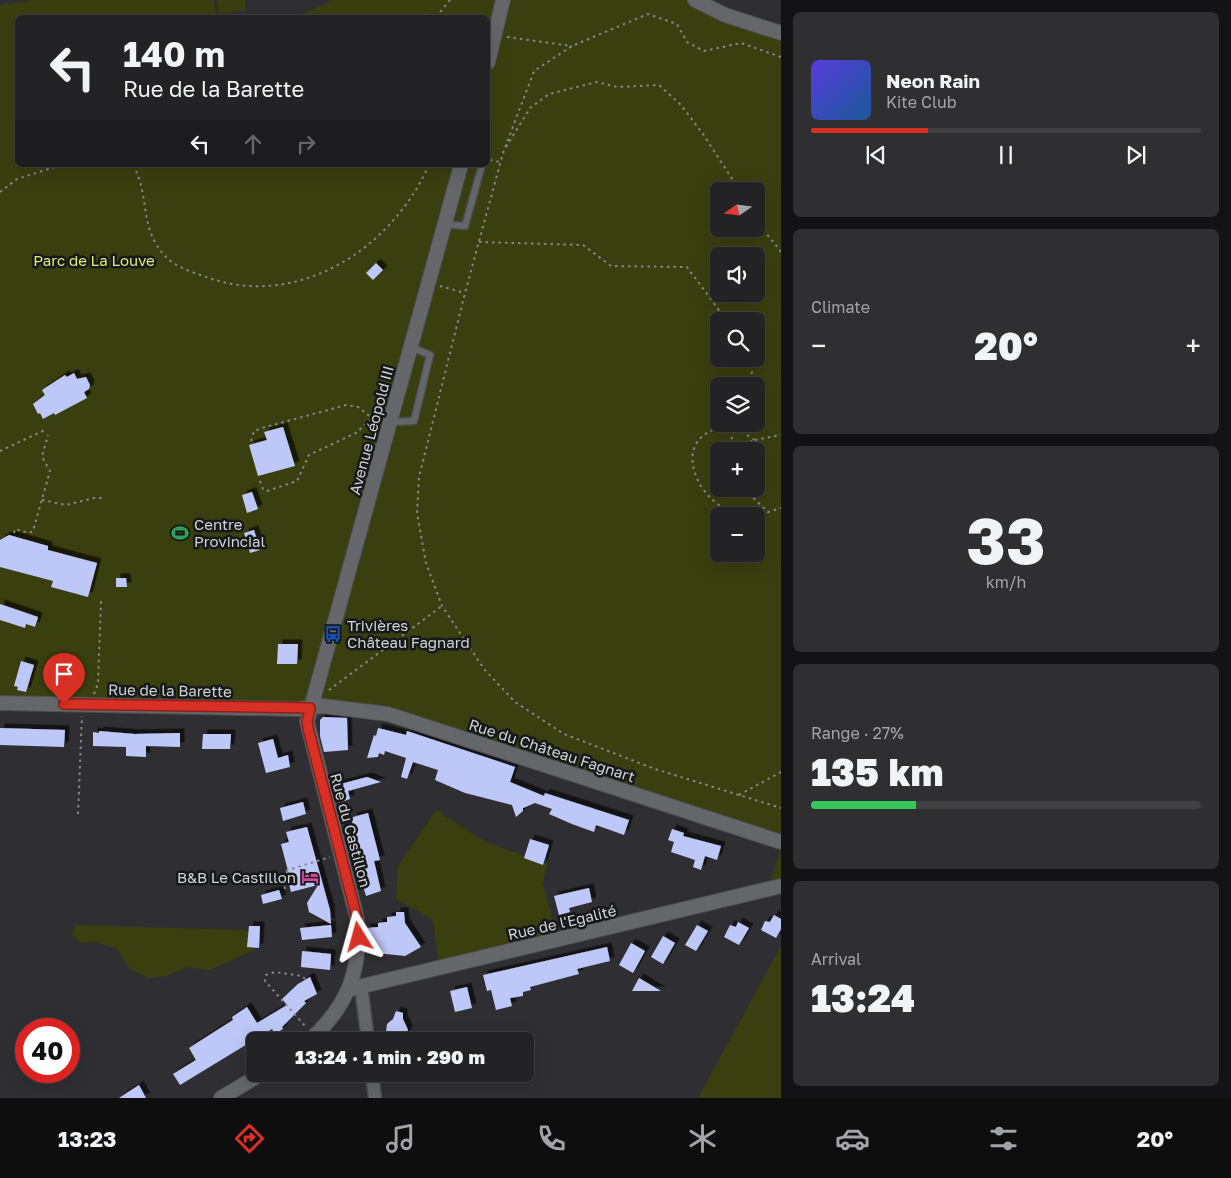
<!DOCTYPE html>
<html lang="en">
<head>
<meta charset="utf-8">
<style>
  body { margin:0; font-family:"Golos Text",sans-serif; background:#2f2f32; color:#f1f3f6; height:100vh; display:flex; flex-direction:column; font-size:19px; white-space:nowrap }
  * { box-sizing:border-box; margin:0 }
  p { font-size:16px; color:#a3a4a7 }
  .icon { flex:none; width:28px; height:28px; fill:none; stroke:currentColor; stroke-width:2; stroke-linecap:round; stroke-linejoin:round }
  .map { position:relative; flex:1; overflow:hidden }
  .drawer { display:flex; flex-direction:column; gap:12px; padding:12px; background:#131315; width:450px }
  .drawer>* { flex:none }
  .guide { position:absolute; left:15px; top:15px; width:475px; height:152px; border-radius:8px; box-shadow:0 5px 20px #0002,0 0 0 1px #404043; background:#232326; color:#f1f3f6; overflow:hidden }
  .needle { width:32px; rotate:256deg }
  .controls { position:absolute; left:710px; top:182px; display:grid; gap:10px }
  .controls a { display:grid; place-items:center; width:55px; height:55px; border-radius:8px; background:#232326; box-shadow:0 5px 20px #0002,0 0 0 1px #404043; font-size:25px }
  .speed { position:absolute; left:15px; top:1018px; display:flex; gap:10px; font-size:25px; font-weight:700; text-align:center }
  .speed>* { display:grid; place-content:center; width:65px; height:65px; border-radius:50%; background:#232326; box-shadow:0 5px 20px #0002,0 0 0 1px #404043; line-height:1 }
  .speed .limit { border:8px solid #d22; background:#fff; color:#111 }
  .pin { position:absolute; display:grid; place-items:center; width:42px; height:42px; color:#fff; margin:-51px -21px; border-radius:50% 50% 50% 0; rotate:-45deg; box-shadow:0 0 5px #0007 }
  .pin .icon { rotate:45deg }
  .me { position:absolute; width:55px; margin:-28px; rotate:352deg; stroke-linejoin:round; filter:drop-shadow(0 0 4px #0008) }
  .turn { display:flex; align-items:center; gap:18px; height:105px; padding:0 25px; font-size:22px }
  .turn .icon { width:65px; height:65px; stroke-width:2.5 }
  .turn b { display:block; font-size:35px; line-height:42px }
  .lanes { display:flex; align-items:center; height:48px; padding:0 25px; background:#0003; justify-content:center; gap:25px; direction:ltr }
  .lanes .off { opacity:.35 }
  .big { font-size:38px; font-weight:800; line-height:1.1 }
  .drawer .card { flex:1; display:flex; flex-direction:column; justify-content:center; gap:8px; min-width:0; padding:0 18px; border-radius:8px; background:#2f2f32 }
  .drawer .dial { align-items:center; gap:0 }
  .dial b { font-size:65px; line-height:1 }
  .song { display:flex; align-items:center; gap:15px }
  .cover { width:60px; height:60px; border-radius:8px; background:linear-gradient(135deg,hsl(250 70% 55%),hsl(210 70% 35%)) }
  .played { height:5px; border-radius:2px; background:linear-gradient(90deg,#d93025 30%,#404043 30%) }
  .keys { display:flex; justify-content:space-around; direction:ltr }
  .heat { display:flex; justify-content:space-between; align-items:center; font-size:28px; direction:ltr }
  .charge { height:8px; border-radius:4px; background:linear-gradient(90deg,#34c759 27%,#404043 0) }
  .trip { position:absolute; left:246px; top:1032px; width:288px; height:50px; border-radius:8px; background:#232326; box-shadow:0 5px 20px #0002,0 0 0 1px #404043; font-weight:800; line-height:50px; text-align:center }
  .dock { display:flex; height:80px; justify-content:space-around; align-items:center; background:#0e0e0f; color:#a3a4a7 }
  .dock .icon { width:35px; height:35px }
  .dock .active { color:#d93025 }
  .dock b { font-size:22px; color:#f1f3f6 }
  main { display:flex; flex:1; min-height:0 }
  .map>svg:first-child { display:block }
  .green { fill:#393f0f; fill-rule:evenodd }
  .building { fill:#bec8f8; filter:url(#shadow) }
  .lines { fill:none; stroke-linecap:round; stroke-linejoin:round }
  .service-casing { stroke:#4b4c4f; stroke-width:9 }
  .minor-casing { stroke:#4b4c4f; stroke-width:15 }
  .tertiary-casing { stroke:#4b4c4f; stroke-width:16 }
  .path { stroke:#858688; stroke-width:2; stroke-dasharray:2.5 4; stroke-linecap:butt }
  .service { stroke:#65666a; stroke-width:6 }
  .minor { stroke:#65666a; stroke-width:12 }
  .tertiary { stroke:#65666a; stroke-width:14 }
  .route-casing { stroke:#8d1f18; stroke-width:12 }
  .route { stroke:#d93025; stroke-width:9 }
  .labels { text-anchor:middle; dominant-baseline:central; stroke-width:5; stroke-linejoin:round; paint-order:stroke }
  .park-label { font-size:15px; fill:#dced76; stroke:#171819 }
  .street-label { font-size:15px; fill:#d2d3d5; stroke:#171819 }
  .poi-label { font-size:15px; fill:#d2d3d5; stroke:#171819; text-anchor:start }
</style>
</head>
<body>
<main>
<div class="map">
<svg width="781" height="1098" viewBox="0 0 781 1098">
  <defs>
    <filter id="shadow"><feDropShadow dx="4.5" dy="-4.5" stdDeviation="0" flood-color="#0009"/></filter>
  </defs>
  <rect width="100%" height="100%" fill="#2f2f33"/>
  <!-- green -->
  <path class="green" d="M35,0H214L216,17L18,18V165H488V18L296,17L333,0H695L781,33V842L388,714L0,703V5ZM719,191H756V229H719ZM719,256H756V294H719ZM719,321H756V359H719ZM719,386H756V424H719ZM719,451H756V489H719ZM719,516H756V554H719Z
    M217,0H245L246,10L219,14Z
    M436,810L484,841L547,864L543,884L558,940L439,966L433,920L396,899L398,866Z
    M781,849V886L767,890Z
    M76,925L244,930L250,933L254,942V950L210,970L186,967L167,976L148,978L130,969L116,948L93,942L80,943L72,934Z
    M781,946V1098H698Z"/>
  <!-- building -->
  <path class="building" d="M376,263L383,270L373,280L366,273Z
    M74,373L77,379L86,377L90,385L89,389L84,392L87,398L55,415L54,413L43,419L40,413L38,414L33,404L45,395L42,390L65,375L67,377Z
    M283,427L295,466L258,476L249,445L267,440L264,432Z
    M252,492L258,509L247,513L242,495Z
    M254,530L260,550L250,553L244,533Z
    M9,535L48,546V550L97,563L88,597L51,587L53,581L0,567V540Z
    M116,578H126L127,587H116Z
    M0,604L38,617L35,627L26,624L25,628L0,620Z
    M278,644H298L297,664H277Z
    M21,661L34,665L26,692L17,690L18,687L14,686Z
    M323,717L347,718L348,750L324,752L320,736V720Z
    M0,728L65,730L64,747L0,745Z
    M378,728L406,735L407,731L515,767L510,782L544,796L545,793L629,820L624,835L596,825L594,832L572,824L549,814L552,809L535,803L523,808V811L516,817L512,805L465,793L435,780L438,770L413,762L407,779L401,777L406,758L385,751L384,755L379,753L378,757L367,758L374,735L376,736Z
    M99,731L135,734L180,733V747L146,746V757L126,756V747L93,746V732L99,733Z
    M203,734H231L230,749H202Z
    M273,739L278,758L288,755L290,767L266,773L258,743Z
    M367,777L381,782L348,791L350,799L339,803L333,786Z
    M303,802L306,814L283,821L280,808Z
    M368,813L380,860L374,861L381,891L366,896L360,876L365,875L352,823L353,817Z
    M307,827L330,910L331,924L309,912L307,903L318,885L291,892L286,872L288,871L281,844L289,842L286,832Z
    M672,829L684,833L683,836L721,846L717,860L705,856L701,870L693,867L695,860L671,852L674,842L668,840Z
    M530,839L549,845L543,865L524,858Z
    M589,888L592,902L569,908L570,912L559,915L554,896Z
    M279,890L282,899L263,904L261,895Z
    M396,912H404L405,923L421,947L405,956L367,952L366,928L378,927V923L387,922V917L396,916Z
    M774,915L781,919V929L776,938L761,930L765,921L770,922Z
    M738,922L749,928L739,945L724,937L730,925L736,927Z
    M331,925L332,937L302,940L300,928Z
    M697,925L708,931L696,951L685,945Z
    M249,926H260L259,948L247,947Z
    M663,936L675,943L663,964L651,957Z
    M631,943L645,951L633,973L619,965Z
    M607,947L610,961L581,968L577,969L579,974L530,987L531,990L523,992V996L510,998L512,1006L496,1010L491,990L487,991L483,975Z
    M302,951L331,954L330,970L301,967Z
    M310,977L317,994L304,1001L306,1003L282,1027L283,1029L275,1034L272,1029L180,1085L173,1074L196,1060L189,1048L233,1020L232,1017L247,1007L257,1023L287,1005L282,999L298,984Z
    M639,978L661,991H632Z
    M467,987L472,1008L455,1012L450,991Z
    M396,1011L403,1013V1019L408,1030L404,1038L398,1040L390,1038L386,1032L387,1024L393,1019Z
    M139,1085L146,1098H119Z"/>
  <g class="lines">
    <!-- service casing -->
    <g class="service-casing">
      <path id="service" d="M444,224L465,226L482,165
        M390,422L414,421L430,355L411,347"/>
    </g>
    <!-- minor casing -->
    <g class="minor-casing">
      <path id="minor" d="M361,986L368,1041
        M372,1074L375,1098"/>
    </g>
    <!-- tertiary casing -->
    <g class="tertiary-casing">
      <path id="tertiary" d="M695,0L725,15L781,33
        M488,62L503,0
        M0,703L298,709L323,706L388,714L781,842
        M350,989L781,886
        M309,1041C348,1006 362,970 357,918L307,722L461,165
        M221,1098L261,1074"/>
    </g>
    <!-- path -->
    <path class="path" d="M436,17L450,0
      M412,18L429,14L437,18
      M507,37L572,46
      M781,57L741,43L704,51L687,42L677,24L648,14L572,46L534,71L503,153L465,293L419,477L417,513L426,563L442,606L484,669L515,702L564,734L655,769L781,808
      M506,147L530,108L549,94L597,82L617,87L659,85L681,105L703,134L740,191
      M490,160L500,162
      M133,165C151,198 138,226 165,256C176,268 195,273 209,278C300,309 392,248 429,165
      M0,192L17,179L61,165
      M756,219C763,232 773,240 781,252
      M479,242L583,245L611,266L687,267L727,321
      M440,286L465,293
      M747,386L756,361L754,359
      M755,440L781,435
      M251,441L254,431L262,428L346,405L358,407L377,422
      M731,448L755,440C748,436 739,429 731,427C724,425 719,427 713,430C676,445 695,491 722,507C731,512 741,515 751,516
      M0,451L45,430
      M728,451L731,448L733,424
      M260,481L263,489L267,491L297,481L309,455L356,433L371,419
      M744,489L768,512
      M42,500L66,505L94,498H105
      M755,516L781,508
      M14,533L15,529L29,533L33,531L50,471L42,457L48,435
      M329,690L442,606
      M94,694L98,684L101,601
      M739,795L781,772
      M78,814L82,716
      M285,889L283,877L285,871L330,857
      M305,979L302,976L275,972L266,975L265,981L306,1027"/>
    <!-- service -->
    <use href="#service" class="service"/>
    <!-- minor -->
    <use href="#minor" class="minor"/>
    <!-- tertiary -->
    <use href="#tertiary" class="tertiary"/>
  </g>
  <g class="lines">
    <!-- route casing -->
    <g class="route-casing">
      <path id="route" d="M64,704L310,708L307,722L309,732L357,918L359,937"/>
    </g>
    <!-- route -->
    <use href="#route" class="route"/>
  </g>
  <!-- icons -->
  <defs>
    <g id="stadium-bare" transform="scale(1.35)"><path d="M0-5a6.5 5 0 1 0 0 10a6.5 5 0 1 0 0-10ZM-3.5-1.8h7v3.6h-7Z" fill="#2e9e5b" stroke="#171819" stroke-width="2.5" paint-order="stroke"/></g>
    <g id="bus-bare" transform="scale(1.35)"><path d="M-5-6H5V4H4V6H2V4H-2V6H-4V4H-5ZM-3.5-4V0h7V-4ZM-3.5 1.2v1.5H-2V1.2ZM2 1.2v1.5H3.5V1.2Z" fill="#1a4fb4" stroke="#171819" stroke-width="2.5" paint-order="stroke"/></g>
    <g id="hotel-bare" transform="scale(1.35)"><path d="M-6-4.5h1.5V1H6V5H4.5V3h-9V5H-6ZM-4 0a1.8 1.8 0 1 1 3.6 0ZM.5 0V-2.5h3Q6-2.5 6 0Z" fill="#d1479c" stroke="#171819" stroke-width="2.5" paint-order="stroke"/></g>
  </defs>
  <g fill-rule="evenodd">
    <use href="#stadium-bare" x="180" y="533"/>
    <use href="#bus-bare" x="333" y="634"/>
    <use href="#hotel-bare" x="310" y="877"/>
  </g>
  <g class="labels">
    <!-- park labels -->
    <g class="park-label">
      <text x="94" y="260">Parc de La Louve</text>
    </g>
    <!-- street labels -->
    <g class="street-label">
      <text transform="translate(371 430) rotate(-75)">Avenue Léopold III</text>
      <text transform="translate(170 690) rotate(1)">Rue de la Barette</text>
      <text transform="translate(552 750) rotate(18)">Rue du Château Fagnart</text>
      <text transform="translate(351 830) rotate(75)">Rue du Castillon</text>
      <text transform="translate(562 922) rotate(-13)">Rue de l'Egalité</text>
    </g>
    <!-- poi labels -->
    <g class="poi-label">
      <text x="194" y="524">Centre<tspan x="194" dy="17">Provincial</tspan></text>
      <text x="347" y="625">Trivières<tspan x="347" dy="17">Château Fagnard</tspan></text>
      <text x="296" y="877" text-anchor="end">B&amp;B Le Castillon</text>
    </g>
  </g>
</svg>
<div class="controls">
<a><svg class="needle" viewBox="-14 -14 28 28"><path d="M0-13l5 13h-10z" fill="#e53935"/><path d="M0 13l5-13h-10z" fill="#a3a4a7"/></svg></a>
<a><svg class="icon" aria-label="sound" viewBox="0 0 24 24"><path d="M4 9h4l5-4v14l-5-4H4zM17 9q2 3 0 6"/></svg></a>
<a><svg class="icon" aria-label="search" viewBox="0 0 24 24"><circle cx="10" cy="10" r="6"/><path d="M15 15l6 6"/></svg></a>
<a><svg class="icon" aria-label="layers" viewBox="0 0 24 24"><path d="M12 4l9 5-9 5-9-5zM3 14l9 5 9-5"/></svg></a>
<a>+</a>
<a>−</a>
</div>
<div class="speed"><div class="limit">40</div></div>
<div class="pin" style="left:64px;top:704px;background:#d93025"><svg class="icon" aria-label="arrive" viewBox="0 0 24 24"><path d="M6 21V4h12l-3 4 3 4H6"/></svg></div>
<svg class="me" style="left:359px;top:937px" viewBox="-20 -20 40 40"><path d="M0-17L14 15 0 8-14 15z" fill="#d93025" stroke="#fff" stroke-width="4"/></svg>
<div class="trip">13:24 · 1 min · 290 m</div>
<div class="guide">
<div class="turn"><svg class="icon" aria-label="left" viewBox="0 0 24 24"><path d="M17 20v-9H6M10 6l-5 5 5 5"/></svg><div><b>140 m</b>Rue de la Barette</div></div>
<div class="lanes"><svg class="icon" aria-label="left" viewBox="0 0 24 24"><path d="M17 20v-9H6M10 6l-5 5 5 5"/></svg><svg class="icon off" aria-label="ahead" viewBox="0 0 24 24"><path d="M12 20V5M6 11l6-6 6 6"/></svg><svg class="icon off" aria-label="right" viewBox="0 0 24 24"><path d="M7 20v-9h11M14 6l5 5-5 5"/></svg></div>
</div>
</div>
<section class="drawer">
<div class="card">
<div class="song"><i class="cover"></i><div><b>Neon Rain</b><p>Kite Club</p></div></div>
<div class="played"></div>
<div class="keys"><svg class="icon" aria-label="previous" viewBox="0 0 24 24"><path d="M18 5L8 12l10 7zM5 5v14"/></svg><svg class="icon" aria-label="pause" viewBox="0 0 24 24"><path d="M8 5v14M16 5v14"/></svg><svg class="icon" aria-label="next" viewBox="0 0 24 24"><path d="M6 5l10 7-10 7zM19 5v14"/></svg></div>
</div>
<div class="card"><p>Climate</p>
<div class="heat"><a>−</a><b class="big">20°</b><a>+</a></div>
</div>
<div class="card dial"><b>33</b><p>km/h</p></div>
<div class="card"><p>Range · 27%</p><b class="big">135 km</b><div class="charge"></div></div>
<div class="card"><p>Arrival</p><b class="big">13:24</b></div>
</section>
</main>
<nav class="dock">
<b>13:23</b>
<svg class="icon active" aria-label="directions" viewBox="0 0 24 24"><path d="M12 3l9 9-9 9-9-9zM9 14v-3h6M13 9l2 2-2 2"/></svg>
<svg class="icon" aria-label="music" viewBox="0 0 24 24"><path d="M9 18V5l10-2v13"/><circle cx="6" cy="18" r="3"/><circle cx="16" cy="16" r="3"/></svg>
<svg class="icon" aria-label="phone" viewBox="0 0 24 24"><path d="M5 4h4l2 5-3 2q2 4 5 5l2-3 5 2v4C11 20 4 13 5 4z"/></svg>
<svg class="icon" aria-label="climate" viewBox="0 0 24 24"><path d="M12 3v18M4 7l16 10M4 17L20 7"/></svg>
<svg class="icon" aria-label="car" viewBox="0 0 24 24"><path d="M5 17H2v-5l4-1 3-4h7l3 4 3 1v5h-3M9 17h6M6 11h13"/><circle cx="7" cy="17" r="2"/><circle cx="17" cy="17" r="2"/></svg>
<svg class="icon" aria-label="filters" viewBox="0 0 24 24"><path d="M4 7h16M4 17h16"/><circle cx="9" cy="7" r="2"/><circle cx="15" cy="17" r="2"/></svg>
<b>20°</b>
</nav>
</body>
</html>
